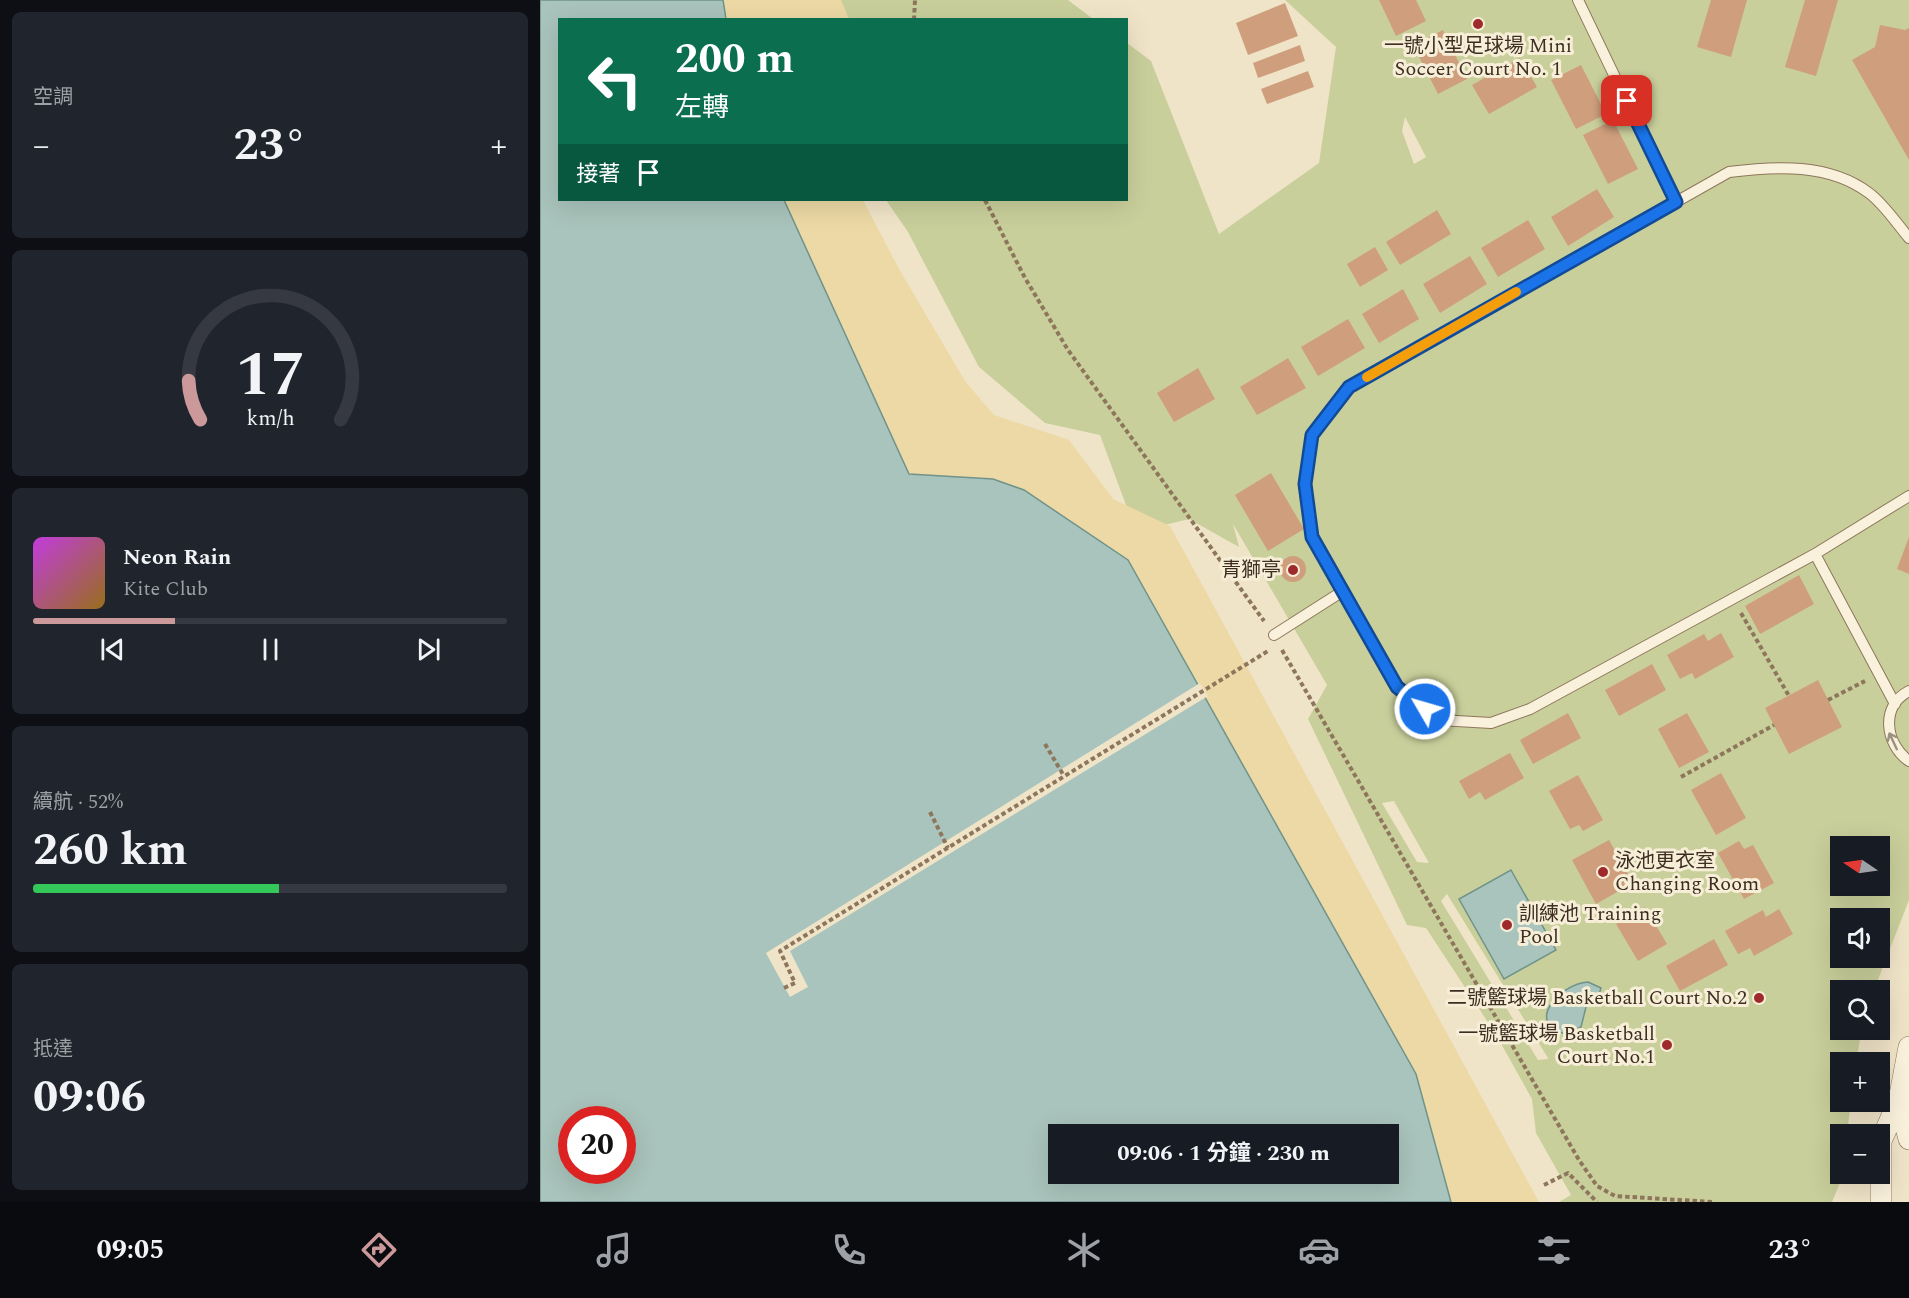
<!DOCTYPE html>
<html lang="zh-TW">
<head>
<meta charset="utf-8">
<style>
  body { margin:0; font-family:Spectral,"Noto Sans TC",serif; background:#20242c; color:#f1f3f6; height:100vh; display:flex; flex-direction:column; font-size:22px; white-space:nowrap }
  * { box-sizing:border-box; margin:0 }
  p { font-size:20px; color:#9ea1a6 }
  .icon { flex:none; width:33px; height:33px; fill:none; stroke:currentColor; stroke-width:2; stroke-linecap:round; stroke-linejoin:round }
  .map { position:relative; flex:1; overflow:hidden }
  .details { display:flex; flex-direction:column; gap:12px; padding:12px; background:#0d0f14; width:540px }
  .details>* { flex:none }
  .top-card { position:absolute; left:18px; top:18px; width:570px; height:183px; border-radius:0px; box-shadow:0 6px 24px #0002; background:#0b6e4f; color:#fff; overflow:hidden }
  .needle { width:39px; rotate:283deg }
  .buttons { position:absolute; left:1290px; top:836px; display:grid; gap:12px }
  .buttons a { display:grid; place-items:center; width:60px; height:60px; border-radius:0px; background:#171b24; box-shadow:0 6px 24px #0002; font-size:30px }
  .speed { position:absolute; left:18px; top:1106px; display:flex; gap:12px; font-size:30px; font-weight:700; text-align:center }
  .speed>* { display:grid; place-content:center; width:78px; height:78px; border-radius:50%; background:#171b24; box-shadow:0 6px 24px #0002; line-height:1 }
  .speed .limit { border:9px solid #d22; background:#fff; color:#111 }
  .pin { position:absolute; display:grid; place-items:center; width:51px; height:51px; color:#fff; margin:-26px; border-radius:12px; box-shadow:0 3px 9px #0006 }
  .me { position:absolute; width:66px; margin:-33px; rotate:308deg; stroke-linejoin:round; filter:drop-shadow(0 0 4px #0008) }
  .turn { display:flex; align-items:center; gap:21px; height:126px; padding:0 18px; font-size:27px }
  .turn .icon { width:78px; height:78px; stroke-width:2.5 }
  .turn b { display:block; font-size:42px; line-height:51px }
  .then { display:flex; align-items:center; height:57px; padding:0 18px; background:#0003; gap:12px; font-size:22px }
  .big { font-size:45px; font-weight:700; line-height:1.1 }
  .details .widget { flex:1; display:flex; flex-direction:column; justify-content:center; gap:9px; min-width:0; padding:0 21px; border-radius:9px; background:#20242c }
  .details .dial { align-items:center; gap:0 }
  .dial svg { height:156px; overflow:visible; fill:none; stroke:#363941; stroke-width:7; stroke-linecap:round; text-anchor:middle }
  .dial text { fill:#f1f3f6; stroke:none }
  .song { display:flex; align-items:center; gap:18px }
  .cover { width:72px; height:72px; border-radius:9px; background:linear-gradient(135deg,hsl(290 70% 55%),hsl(40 70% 35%)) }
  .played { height:6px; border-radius:3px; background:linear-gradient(90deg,#cc999b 30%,#363941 30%) }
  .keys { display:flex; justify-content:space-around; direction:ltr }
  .heat { display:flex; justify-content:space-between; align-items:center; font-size:33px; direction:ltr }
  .charge { height:9px; border-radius:4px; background:linear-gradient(90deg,#34c759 52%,#363941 0) }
  .trip { position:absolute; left:508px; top:1124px; width:351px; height:60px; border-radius:0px; background:#171b24; box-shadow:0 6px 24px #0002; font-weight:700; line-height:60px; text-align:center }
  .dock { display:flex; height:96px; justify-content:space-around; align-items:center; background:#090b0e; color:#9ea1a6 }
  .dock .icon { width:42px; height:42px }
  .dock .on { color:#cc999b }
  .dock b { font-size:27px; color:#f1f3f6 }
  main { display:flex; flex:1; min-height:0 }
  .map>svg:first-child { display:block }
  .green { fill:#c9cf9b; fill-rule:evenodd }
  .sand { fill:#ecd9a5 }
  .water { fill:#a9c4bc; stroke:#6f938a; stroke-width:1.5; fill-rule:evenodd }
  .pier { fill:#f0e4c8 }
  .building { fill:#cf9f7d }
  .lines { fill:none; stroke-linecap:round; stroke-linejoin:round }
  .service-casing { stroke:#8d765c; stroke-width:12 }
  .minor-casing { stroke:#8d765c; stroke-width:22 }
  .path { stroke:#8d765c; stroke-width:4; stroke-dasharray:4.5 3; stroke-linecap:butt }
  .service { stroke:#faf1dc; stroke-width:10 }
  .minor { stroke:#faf1dc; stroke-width:21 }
  .oneway { stroke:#9c907e }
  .route-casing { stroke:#114b97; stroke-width:15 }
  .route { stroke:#1a73e8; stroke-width:10 }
  .slow { stroke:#f59e0b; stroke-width:10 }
  .poi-dot { fill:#9e2a2b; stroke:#f7eed8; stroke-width:2 }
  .labels { text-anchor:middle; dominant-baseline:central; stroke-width:6; stroke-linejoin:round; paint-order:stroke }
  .poi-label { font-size:20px; fill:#3d2e20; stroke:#f7eed8; text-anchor:end }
</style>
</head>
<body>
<main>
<section class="details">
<div class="widget"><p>空調</p>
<div class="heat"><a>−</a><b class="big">23°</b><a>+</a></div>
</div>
<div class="widget dial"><svg viewBox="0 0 100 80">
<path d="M14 69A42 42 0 1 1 86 69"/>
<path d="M14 69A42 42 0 0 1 8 49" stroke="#cc999b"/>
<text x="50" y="56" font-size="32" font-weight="700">17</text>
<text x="50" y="72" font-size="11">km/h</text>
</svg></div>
<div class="widget">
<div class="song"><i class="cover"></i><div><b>Neon Rain</b><p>Kite Club</p></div></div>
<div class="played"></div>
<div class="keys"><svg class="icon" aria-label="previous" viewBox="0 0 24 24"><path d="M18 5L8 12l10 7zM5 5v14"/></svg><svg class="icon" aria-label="pause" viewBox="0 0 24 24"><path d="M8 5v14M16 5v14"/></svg><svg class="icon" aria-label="next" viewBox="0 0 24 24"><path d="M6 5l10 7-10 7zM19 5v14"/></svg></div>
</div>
<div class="widget"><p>續航 · 52%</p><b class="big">260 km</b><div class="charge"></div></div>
<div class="widget"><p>抵達</p><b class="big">09:06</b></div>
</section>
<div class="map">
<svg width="1369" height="1202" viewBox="0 0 1369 1202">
  <rect width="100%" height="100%" fill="#f0e4c8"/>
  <!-- green -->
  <path class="green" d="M283,0H528L553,19H288Z
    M745,0H1369V900L1334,990H1300V1029H1322L1316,1062H1300V1101H1311L1307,1134H1300V1173H1304L1292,1202H1019L1031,1195L996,1133L992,1099L955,1033L886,928L867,925L768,719L787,685L693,524L699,547L649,519L596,532L560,435L505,423L439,367L368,232L346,200H586L587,43L611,61L679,234L779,163L796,47ZM865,117L886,157L874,164L862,131ZM854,801L889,863L877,862L842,803ZM1300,846H1340V885H1300ZM907,894L1008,1058V1059L998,1060L901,901ZM1300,918H1340V957H1300Z"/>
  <!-- sand -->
  <path class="sand" d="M183,0H301L309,19H186Z
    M244,200H323L359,269L425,381L454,415L529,440L573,499L630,526L999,1202H911L876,1074L588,560L484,490L453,479L369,474Z"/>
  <!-- water -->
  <path class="water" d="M0,0H183L186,19L20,20V200H244L369,474L453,479L484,490L588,560L876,1074L911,1202H0ZM32,1119H82V1170H32ZM519,1134H849V1173H519Z
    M971,870L1016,950L964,979L919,899Z
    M1048,982L1061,988L1058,998L1047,1003L1041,1027L1026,1034C984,1024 1019,984 1048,982Z"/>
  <!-- pier -->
  <path class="pier" d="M660,683L668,696L250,951L268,987L250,997L226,953Z"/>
  <!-- building -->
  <path class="building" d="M839,0H876L886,21L856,36Z
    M1171,0H1207L1191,57L1157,47Z
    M1265,0H1298L1276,76L1245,67Z
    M745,3L758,36L708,55L696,23Z
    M1340,25L1365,30L1369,28V160L1312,60L1335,47Z
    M903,30L927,79L898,94L873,45Z
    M760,45L765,61L718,78L713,63Z
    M980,58L997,87L949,114L932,85Z
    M1041,65L1066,114L1036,129L1011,80Z
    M768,71L774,87L727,104L721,89Z
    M1073,120L1098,169L1068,184L1043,135Z
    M1057,189L1074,217L1028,246L1011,217Z
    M897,210L911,234L860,265L846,242Z
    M988,220L1005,249L958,277L941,248Z
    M835,247L848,270L820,287L807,264Z
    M930,256L947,284L900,313L883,284Z
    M863,289L879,319L839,343L822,314Z
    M808,319L825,348L778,376L761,347Z
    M748,358L766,388L717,415L700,387Z
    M658,368L675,399L634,422L617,393Z
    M731,473L764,529L728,551L695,495Z
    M1369,537V574L1357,569Z
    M740 569a13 13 0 1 1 26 0a13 13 0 1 1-26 0Z
    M1259,575L1274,604L1220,634L1205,606Z
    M1181,633L1194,657L1155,679L1152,673L1140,679L1127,655L1164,634L1168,641Z
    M1112,664L1126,690L1079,716L1065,690Z
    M1278,680L1302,727L1249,754L1225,708Z
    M1028,713L1041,738L993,764L980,740Z
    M1147,713L1169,752L1139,768L1118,729Z
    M970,753L984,778L945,800L940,792L929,799L919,781Z
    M1181,773L1206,818L1176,835L1151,790Z
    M1038,775L1063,820L1043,831L1039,825L1030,829L1009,791Z
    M1069,840L1093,883L1056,904L1032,860Z
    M1199,841L1204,849L1213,845L1234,883L1204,899L1178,853Z
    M1105,907L1127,944L1098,961L1076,924Z
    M1239,909L1253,934L1214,956L1210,948L1198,954L1185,931L1223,910L1226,917Z
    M1174,939L1188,965L1140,991L1126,966Z"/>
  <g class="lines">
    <!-- service casing -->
    <g class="service-casing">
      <path id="service" d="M1038,0L1135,202
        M1369,238C1357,224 1344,204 1329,193C1289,163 1236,166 1189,172L809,387L772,435L765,484L772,537L857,687L899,720L951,723L990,709L1275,554L1369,496
        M1275,554L1355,704
        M734,635L803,591
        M1369,691C1340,706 1345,744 1369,761"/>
    </g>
    <!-- minor casing -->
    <g class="minor-casing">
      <path id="minor" d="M1359,1100L1369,1139
        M1341,1202V1141L1359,1100L1369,1047"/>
    </g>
    <!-- path -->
    <path class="path" d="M374,20L375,0
      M445,200L485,278L528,350L724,621
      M1201,613L1249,696
      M742,650L1039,1160L1057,1186L1075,1196L1172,1202
      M1288,700L1325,681
      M505,744L524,776
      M1141,777L1234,725
      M390,812L408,848
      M244,988L255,983L240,951L728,651
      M1004,1185L1028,1173L1057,1202"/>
    <!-- service -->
    <use href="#service" class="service"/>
    <!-- minor -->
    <use href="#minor" class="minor"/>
  </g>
  <!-- one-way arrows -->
  <defs><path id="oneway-shaft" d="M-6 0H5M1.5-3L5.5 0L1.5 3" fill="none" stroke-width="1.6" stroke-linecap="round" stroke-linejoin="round" transform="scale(1.5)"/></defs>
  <use class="oneway" href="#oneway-shaft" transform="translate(1353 741) rotate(-115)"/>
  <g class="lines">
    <!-- route casing -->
    <g class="route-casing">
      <path id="route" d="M885,709L857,687L772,537L765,484L772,435L809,387L1136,202L1087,101"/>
    </g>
    <!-- route -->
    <use href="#route" class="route"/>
    <!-- slow -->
    <path class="slow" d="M827,377L976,292"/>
  </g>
  <!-- markers -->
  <g class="poi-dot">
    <circle cx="938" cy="24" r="6"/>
    <circle cx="753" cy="570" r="6"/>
    <circle cx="1063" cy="872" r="6"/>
    <circle cx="967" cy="925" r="6"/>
    <circle cx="1219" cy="998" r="6"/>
    <circle cx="1127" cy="1045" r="6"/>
  </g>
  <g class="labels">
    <!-- poi labels -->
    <g class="poi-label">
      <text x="938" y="46" text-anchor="middle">一號小型足球場 Mini<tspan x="938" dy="23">Soccer Court No. 1</tspan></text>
      <text x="741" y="570">青獅亭</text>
      <text x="1075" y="861" text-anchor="start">泳池更衣室<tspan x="1075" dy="23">Changing Room</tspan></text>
      <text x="979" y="914" text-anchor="start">訓練池 Training<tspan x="979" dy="23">Pool</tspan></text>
      <text x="1207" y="998">二號籃球場 Basketball Court No.2</text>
      <text x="1115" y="1034">一號籃球場 Basketball<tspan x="1115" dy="23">Court No.1</tspan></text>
    </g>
  </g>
</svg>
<div class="buttons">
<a><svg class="needle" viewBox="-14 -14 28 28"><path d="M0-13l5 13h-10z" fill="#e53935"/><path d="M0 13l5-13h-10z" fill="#9ea1a6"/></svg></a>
<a><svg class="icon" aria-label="sound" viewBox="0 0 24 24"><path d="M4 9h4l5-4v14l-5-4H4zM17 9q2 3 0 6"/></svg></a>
<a><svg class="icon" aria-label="search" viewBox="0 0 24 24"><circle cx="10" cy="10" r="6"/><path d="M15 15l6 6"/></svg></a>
<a>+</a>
<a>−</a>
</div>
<div class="speed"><div class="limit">20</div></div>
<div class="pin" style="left:1087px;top:101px;background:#d93025"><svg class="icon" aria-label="arrive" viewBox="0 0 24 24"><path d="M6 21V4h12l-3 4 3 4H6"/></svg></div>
<svg class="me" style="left:885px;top:709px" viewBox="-20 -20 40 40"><circle r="17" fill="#1a73e8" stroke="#fff" stroke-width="3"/><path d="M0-11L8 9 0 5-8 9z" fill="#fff"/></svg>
<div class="trip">09:06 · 1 分鐘 · 230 m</div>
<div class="top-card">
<div class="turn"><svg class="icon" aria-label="left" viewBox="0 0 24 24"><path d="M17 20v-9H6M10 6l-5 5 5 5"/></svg><div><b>200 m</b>左轉</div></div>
<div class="then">接著<svg class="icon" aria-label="arrive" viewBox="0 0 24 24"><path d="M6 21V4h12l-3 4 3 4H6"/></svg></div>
</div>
</div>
</main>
<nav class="dock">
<b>09:05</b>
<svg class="icon on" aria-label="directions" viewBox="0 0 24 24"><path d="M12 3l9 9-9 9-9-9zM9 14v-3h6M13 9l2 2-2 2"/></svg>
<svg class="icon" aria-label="music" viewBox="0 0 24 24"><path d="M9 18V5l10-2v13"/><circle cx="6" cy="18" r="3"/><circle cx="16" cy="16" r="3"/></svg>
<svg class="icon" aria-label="phone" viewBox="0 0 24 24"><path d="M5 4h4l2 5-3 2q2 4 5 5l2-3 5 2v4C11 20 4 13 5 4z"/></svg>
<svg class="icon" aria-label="climate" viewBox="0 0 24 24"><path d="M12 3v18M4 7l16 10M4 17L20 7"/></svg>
<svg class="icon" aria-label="car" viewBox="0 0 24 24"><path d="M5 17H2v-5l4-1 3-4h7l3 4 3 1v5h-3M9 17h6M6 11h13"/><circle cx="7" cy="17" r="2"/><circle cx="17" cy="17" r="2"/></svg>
<svg class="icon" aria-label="filters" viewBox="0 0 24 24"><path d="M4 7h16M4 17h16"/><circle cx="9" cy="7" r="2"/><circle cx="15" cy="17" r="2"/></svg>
<b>23°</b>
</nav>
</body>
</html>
